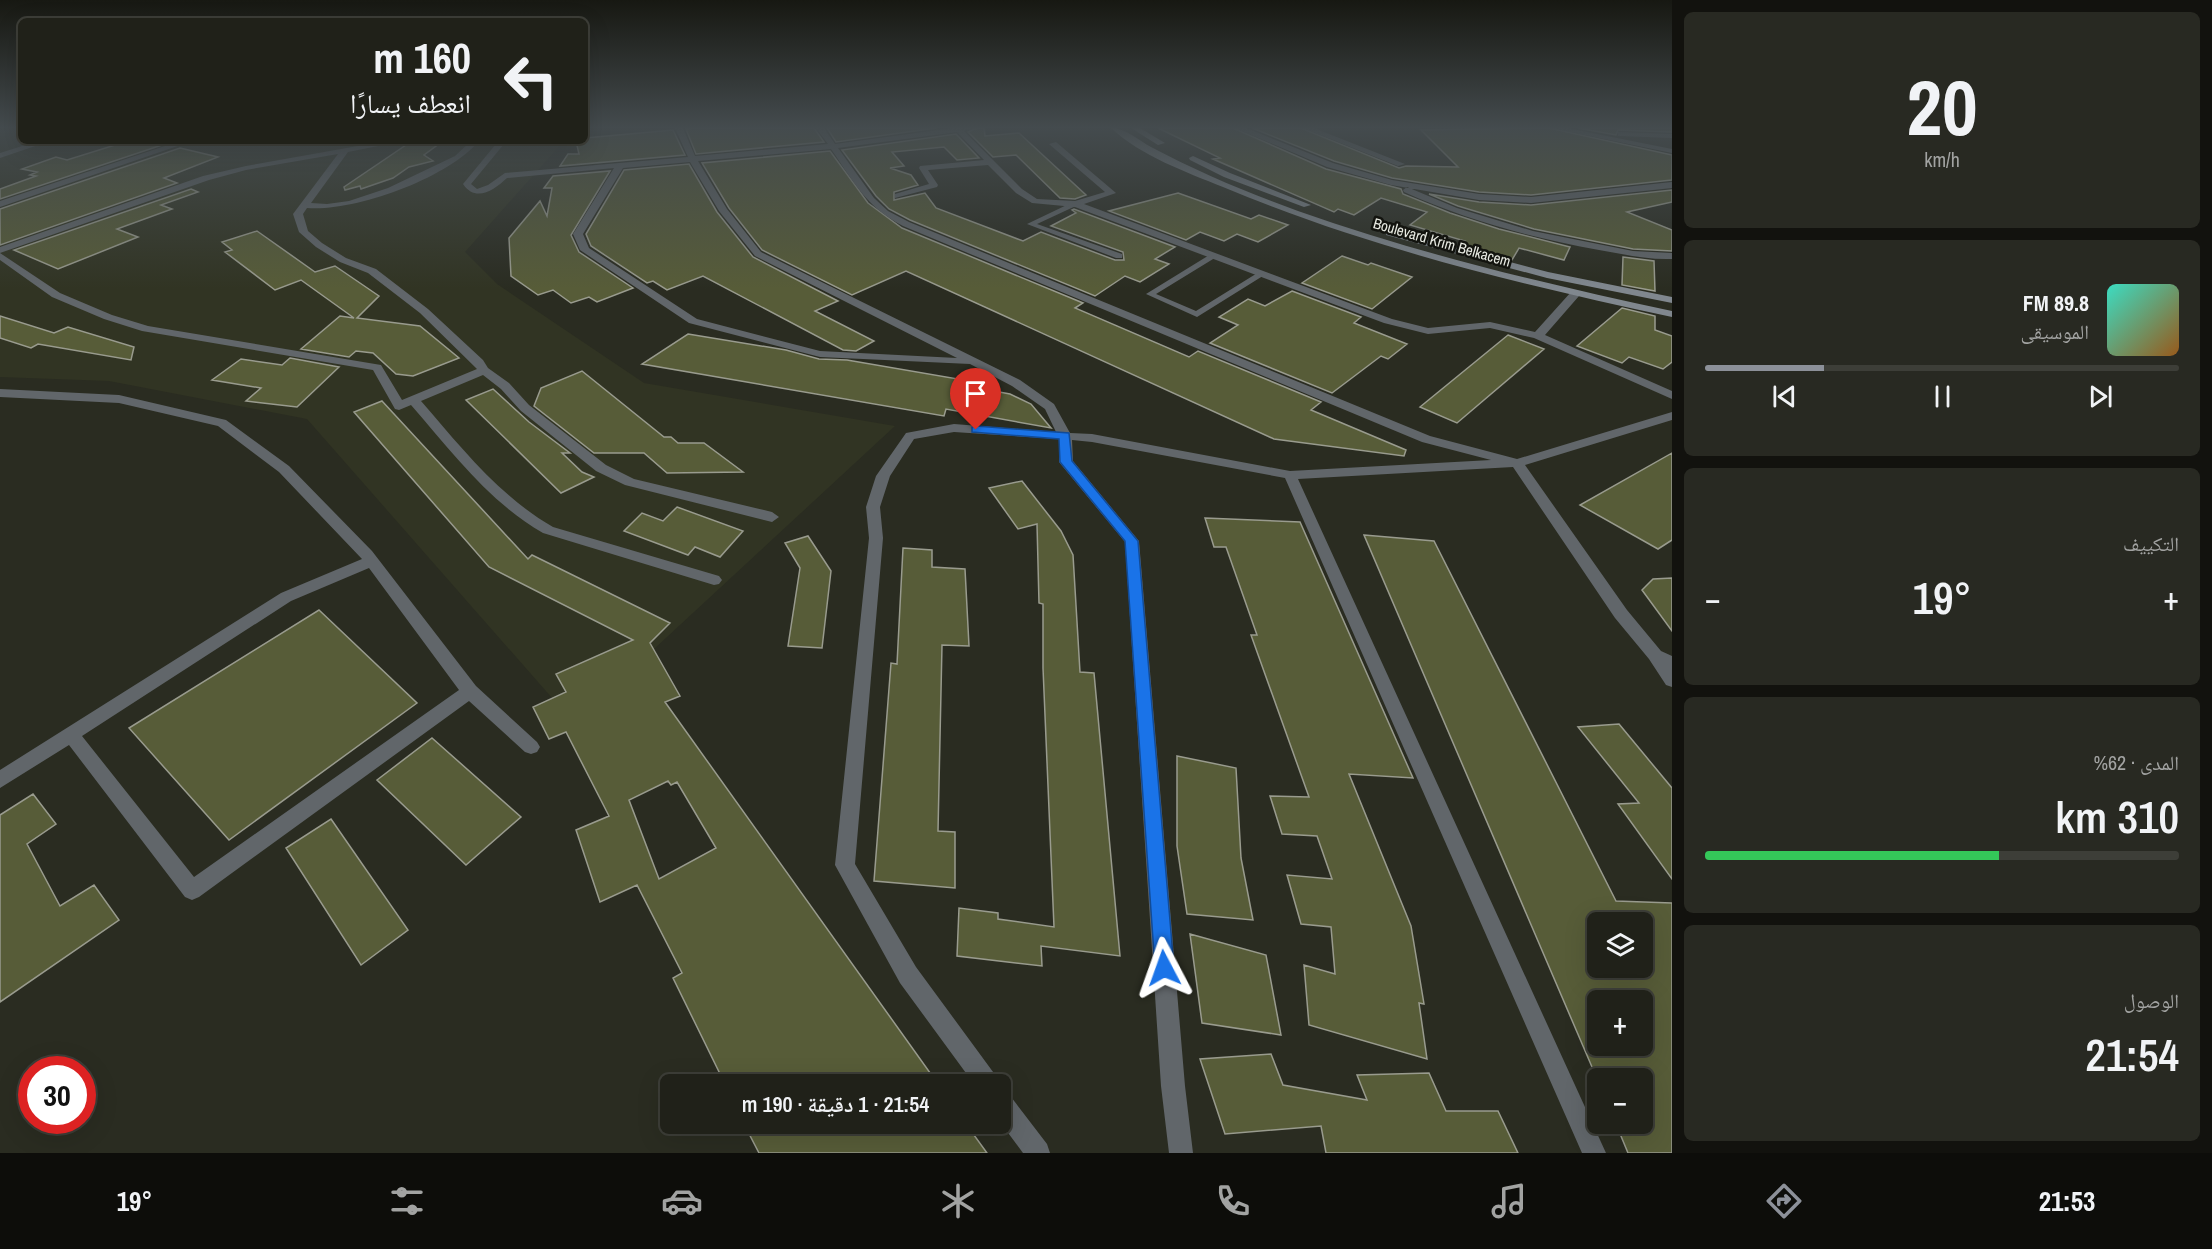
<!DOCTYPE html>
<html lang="ar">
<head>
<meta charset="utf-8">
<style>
  body { margin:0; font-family:"Archivo Narrow","Noto Naskh Arabic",sans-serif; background:#282922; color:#f1f3f6; direction:rtl; height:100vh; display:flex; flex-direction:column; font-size:22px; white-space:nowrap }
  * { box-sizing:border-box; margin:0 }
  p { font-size:20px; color:#a2a3a2 }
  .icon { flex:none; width:33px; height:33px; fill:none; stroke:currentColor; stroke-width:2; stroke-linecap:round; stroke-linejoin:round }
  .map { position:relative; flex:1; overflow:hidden; direction:ltr }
  .side { display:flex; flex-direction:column; gap:12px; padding:12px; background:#12120e; width:540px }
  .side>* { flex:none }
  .guide { position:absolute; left:18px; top:18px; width:570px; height:126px; border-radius:9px; box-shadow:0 6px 24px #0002,0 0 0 2px #3d3e38; direction:rtl; background:#202119; color:#f1f3f6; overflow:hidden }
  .tools { position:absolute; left:1587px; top:912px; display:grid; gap:12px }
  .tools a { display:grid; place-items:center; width:66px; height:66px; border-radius:9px; background:#202119; box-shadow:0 6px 24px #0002,0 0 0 2px #3d3e38; font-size:30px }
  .speed { position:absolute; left:18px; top:1056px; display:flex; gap:12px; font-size:30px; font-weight:700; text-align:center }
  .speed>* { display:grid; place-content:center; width:78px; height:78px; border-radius:50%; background:#202119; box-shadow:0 6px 24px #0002,0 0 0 2px #3d3e38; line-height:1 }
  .speed .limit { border:9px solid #d22; background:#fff; color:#111 }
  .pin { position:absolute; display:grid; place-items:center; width:51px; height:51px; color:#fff; margin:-62px -26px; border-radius:50% 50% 50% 0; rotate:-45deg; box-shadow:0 0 6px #0007 }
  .pin .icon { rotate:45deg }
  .me { position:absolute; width:66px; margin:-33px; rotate:356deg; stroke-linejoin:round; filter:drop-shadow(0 0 4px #0008) }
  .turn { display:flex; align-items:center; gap:21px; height:126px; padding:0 18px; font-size:27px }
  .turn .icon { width:78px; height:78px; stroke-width:2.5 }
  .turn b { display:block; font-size:42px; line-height:51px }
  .big { font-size:45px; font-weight:600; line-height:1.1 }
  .side .tile { flex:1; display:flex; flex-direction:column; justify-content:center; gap:9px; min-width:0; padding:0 21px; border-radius:9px; background:#282922 }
  .side .dial { align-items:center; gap:0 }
  .dial b { font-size:78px; line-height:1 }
  .song { display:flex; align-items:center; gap:18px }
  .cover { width:72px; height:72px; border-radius:9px; background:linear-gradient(135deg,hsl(170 70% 55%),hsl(30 70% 35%)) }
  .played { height:6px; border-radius:3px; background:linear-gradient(90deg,#8c9099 25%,#3d3e38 25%) }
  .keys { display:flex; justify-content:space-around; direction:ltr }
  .heat { display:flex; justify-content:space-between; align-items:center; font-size:33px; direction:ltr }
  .charge { height:9px; border-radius:4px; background:linear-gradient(90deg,#34c759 62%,#3d3e38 0) }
  .trip { position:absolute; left:660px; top:1074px; width:351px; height:60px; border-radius:9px; background:#202119; box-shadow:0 6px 24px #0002,0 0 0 2px #3d3e38; font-weight:600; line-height:60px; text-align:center; direction:rtl }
  .menu { display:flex; height:96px; justify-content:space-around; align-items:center; background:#0d0d0a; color:#a2a3a2 }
  .menu .icon { width:42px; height:42px }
  .menu .current { color:#8c9099 }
  .menu b { font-size:27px; color:#f1f3f6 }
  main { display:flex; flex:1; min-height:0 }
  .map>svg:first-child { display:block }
  .built { fill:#313423 }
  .building { fill:#575c38; stroke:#999b8e; stroke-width:1.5; fill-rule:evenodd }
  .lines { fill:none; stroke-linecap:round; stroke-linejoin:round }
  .service { fill:#61666a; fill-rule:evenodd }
  .minor { fill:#61666a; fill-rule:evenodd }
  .secondary { fill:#80878e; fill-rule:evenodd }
  .route { fill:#1a73e8; stroke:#114b97; stroke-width:1.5 }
  .labels { text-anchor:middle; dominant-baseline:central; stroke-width:5; stroke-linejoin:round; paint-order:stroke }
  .far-street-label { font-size:15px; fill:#e9ebe3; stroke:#13140f }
</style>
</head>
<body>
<main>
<section class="side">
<div class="tile dial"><b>20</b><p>km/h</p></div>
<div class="tile">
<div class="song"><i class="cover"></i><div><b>89.8 FM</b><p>الموسيقى</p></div></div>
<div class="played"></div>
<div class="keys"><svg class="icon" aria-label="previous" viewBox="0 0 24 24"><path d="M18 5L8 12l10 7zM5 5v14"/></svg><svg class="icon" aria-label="pause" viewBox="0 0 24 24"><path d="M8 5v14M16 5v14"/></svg><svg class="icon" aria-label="next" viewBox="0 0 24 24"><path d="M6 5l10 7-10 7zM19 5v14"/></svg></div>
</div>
<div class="tile"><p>التكييف</p>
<div class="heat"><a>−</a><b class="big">19°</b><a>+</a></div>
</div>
<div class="tile"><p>المدى · 62%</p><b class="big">310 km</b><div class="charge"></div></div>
<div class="tile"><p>الوصول</p><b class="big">21:54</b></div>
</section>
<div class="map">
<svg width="1672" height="1153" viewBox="0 0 1672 1153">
  <rect width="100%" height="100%" fill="#2a2c21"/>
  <!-- built -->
  <path class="built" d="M0,128H21V141H564L465,252L497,284L644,383L895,426L574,723L307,419L109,381L0,377Z"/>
  <!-- building -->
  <path class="building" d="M696,128H814L824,142L696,154L686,129Z
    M827,128H936L836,142Z
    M977,128H984L985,136L1019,133L1086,195L1075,199L1060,198L1016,155L993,157L968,132Z
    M1158,128H1233L1326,169L1401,189L1403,194L1450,213L1499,229L1570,247L1564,260L1519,248L1512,260L1470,249L1461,245L1465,241L1410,225L1427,212L1381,198L1354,215L1338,209L1334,212L1213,159L1220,158Z
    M1252,128H1301L1399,168L1406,166L1458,167L1421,130L1549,128L1672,155V180L1531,195L1479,192L1392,178L1334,161Z
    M1578,128H1672V132L1618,130L1616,135Z
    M673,130L685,155L560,166L568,154H579L576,141H585V138Z
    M956,134L979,158L957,160L944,147L892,152L904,166L890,168L911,175L918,185L894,192V200L925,193L936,208L1023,241L1041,232L1115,260H1124L1123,252L1051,226L1076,213L1072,210L1074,209L1175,247L1155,259L1169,264L1140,282L1125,276L1095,296L910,220L889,209L876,196L842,150Z
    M142,141L165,144L0,199V189L36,176L30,175L37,172L22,169L56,157L67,160L115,145H130Z
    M412,141H432L436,146L424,155L433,161L409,167L393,178L361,189L360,186L345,190L344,187Z
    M180,148L218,157L164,178L177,183L0,245V209Z
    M830,151L868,203L902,228L1083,303L1075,308L1189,357L1198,351L1321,402L1311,410L1406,450L1404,456L1274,439L906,271L852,295L762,250L729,208L702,163Z
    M689,164L717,212L753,257L838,301L815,311L874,341L856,351L843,350L703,276L667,290L653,281L647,283L591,246L586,234L624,170Z
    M610,171L571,235L579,252L633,288L597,302L589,297L571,303L553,290L538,295L511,276L509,238L540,201L547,216L552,188H544L553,176Z
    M191,189L198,192L161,205L172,209L117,229L138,237L58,269L14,250Z
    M1672,190V202L1627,212L1672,230V251L1633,249L1534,229L1458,206L1429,194L1479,202L1531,205Z
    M1178,193L1251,219L1259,215L1288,225L1258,242L1237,234L1224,241L1200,232L1186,240L1109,211Z
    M257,231L315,272L335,266L379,296L357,318L420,326L459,358L413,376L396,374L373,353L356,351L349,357L301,349L340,316L354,318L301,280L275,290L225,252L232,250L222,242Z
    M1342,256L1368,265L1371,263L1412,277L1372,309L1302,283Z
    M1623,257L1654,261L1655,291L1622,285Z
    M1292,291L1361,317L1354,323L1407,344L1388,359L1381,356L1332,393L1210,343L1238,325L1219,317L1248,299L1265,306Z
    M1622,308L1655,316V330L1672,336V362L1663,369L1629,357L1622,363L1577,346Z
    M0,316L54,333L68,327L134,347L131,360L38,344L31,348L0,338Z
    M688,334L786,350L819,359L847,360L958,379L956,384L1010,394L1031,404L1051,428L946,409L944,416L642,364Z
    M1508,335L1544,349L1457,423L1420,407Z
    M290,358L339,367L297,407L246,401L261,388L212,380L241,359L282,365Z
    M582,371L664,437H671L678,443H704L743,472L667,473L644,453H594L534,406L541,388Z
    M493,389L529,422L570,453H562L582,472L594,477L561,493L466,400Z
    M382,401L528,559L532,555L670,623L650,643L680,696L665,702L938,1084H725L673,978L682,973L637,885L600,902L576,830L609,816L566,732L549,739L533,707L566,692L556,674L633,640L489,567L354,412ZM668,781L671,785L677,782L716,848L659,879L629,800Z
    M1672,453V540L1658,549L1580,505Z
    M1022,481L1061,531L1073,555L1080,672L1094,673L1120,956L1041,946L1042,966L957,956L959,908L998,913V919L1054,927L1043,668V604L1039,603L1037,524L1018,529L989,488Z
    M677,507L743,531L720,557L695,547L688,555L624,531L642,513L663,521Z
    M1205,518L1300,522L1413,778L1349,774L1411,926L1424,1004L1419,1003L1427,1059L1309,1025L1304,965L1335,974L1331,927L1301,924L1287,875L1332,879L1317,836L1282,834L1270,796L1309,797L1251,635H1257L1226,547H1214Z
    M1364,535L1434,541L1616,901L1672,903V1153H1628L1616,1124H1642V1078H1598V1081ZM1598,922H1642V968H1598ZM1598,1000H1642V1046H1598Z
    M808,536L831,571L822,648L788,646L800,568L785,543Z
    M903,548L932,550V567L965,569L969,646L942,645L938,831L955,832V888L874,881L891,663L897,664Z
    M1672,578V631L1642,590L1653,579Z
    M319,610L417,703L229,840L129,728Z
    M1619,724L1672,788V879L1618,804L1639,803L1578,727Z
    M432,738L521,817L466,865L377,780Z
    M1177,756L1236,768L1241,858L1253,920L1187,914L1177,846Z
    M33,794L56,824L27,844L60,906L94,885L119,920L0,1002V815Z
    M331,819L408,930L361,965L286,848Z
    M1190,934L1266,955L1281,1035L1202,1023Z
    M1271,1054L1283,1085L1367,1100L1357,1075L1429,1073L1446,1111H1498L1518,1153H1326L1321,1126L1225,1134L1200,1059Z
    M744,1124H966L987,1153H759Z"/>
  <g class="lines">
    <!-- service -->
    <path class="service" d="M1073,202L1080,204L1037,224L1122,254V258H1116L1027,224Z
      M1211,254L1218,256L1156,294L1196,311L1259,272L1266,274L1197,317L1146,294Z"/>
    <!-- minor -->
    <path class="minor" d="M675,128H683L695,156L828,144L816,128H824L835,144L953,128H975L964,131L1022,189L1037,199L1075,201L1105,192L1049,144L1056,142L1116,193L1084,204L1392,319L1428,328L1490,322L1535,332L1571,292H1579V296L1545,335L1672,391V399L1534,338L1490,328L1428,334L1384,323L1075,207L1032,203L1016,193L988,165L928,170L938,185L937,187L895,198V194L929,184L919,168L920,166L984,160L957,132L838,148L874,198L888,211L909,222L1430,436L1517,459L1672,412V420L1525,465L1627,610L1661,651L1672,656V687L1666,685L1649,659L1615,618L1513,467L1298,479L1606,1153H1582L1285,478L1092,442L1072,440L1073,461L1139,541L1185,1086L1193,1153H1169L1161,1086L1125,542L1059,462V439L954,432L914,439L890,476L880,507L883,538L855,864L916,967L996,1076L1000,1084H974L900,983L835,865L869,538L866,507L876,476L906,433L954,424L1056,432L1045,409L1012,386L970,364L820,357L689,323L580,250L573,234L614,168L507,178C494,190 476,203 463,184L496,144L495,141H503L504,144L471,184L477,189L488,185L505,173L688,157ZM831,149C854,182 865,206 903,226L1422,442L1491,460L1290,471L1092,434L1070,433L1054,404L1020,380L761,252L727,209L698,161ZM690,162L719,211L755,256L957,358L820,351L697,319L589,248L583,234L623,168Z
      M1235,128H1246L1333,163L1392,180L1479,194L1531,197L1672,182V188L1531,203L1479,200L1391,185L1327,167Z
      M1303,128H1314L1405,164L1398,166Z
      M1551,128H1567L1672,149V153Z
      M1618,132L1672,134V138L1621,136H1618Z
      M38,141H50L0,158V153Z
      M180,141H192L0,207V201Z
      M386,141H403L348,152L311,203L327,204L349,201L388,188L455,156L471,141H479C448,178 355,212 307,208L303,214L308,231L322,243L346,258L376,269L428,309L483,360L488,368L509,383L529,405L606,465L634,479L772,512L779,517L772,522L625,485L596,471L521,411L501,389L483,375L421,401C461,447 499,496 553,527L719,576L722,580L719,584L714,585L543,533C489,502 452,452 411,405L399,410L395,409L373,370L142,331L104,319L52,297L0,260V253L60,293L112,315L148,326L381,365L402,400L477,369L420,313L368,273L340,262L316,247L299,232L293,214L338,154L246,170L209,180L0,253V247L203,176L246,166Z
      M1407,187L1457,208L1533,231L1633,251L1672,253V259C1647,260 1623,254 1599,250C1532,238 1466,220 1404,192L1403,190Z
      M0,389L119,395L226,420L289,466L372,551L476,686L537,742L540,747L537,752L531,754L525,752L469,701L199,897L192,900L185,897L69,745L0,788V770L281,593L362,559L279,472L218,426L119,403L0,397ZM369,568L459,690L194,877L82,736L291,601Z
      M1000,1089L1008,1093L1047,1144L1050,1153H1023L1000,1122Z"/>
    <!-- secondary -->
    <path class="secondary" d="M1111,128C1126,128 1138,140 1151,147C1198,172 1248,193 1298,211C1420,254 1545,284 1672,311V317C1519,284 1368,248 1223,187C1186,172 1141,156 1111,128Z
      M1131,128H1140L1165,143L1158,145Z
      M1193,156L1230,173L1311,205L1304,207L1224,177L1190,160L1189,158Z
      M1389,230L1548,272L1672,297V303L1547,278L1386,235V231Z"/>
  </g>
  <!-- sky -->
  <linearGradient id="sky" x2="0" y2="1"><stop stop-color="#171812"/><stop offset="0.44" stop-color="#444b4e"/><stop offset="1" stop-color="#444b4e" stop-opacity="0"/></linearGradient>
  <rect width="1672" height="289" fill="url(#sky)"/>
  <!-- route -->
  <path class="route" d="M976,426L1069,433L1072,461L1138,541L1174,968L1171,975L1164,978L1158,975L1155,968L1125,541L1060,462L1059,439L972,432V427Z"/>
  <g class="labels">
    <!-- far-street labels -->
    <g class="far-street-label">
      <text transform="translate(1442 242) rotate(16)">Boulevard Krim Belkacem</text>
    </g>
  </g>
</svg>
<div class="tools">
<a><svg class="icon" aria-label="layers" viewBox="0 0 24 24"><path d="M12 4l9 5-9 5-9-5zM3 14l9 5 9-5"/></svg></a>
<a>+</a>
<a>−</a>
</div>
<div class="speed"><div class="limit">30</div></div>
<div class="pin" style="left:976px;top:430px;background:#d93025"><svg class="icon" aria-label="arrive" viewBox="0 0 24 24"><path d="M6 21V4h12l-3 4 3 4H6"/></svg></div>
<svg class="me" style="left:1164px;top:968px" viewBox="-20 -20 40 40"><path d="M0-17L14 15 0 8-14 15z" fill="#1a73e8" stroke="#fff" stroke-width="4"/></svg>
<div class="trip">21:54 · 1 دقيقة · 190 m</div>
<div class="guide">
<div class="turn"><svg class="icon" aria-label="left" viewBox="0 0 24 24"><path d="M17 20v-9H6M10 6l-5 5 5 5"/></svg><div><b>160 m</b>انعطف يسارًا</div></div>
</div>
</div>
</main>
<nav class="menu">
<b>21:53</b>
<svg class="icon current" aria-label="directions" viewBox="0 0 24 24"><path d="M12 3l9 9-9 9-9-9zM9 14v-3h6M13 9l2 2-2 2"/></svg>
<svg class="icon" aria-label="music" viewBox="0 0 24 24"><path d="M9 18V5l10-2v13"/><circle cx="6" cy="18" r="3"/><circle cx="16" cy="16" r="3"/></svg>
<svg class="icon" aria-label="phone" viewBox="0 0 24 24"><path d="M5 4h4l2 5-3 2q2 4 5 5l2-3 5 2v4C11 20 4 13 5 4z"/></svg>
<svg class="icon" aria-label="climate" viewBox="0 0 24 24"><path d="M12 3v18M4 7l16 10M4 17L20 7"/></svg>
<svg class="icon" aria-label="car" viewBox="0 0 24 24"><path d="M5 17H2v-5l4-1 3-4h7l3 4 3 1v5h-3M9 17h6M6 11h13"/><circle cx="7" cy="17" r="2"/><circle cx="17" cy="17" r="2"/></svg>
<svg class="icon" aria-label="filters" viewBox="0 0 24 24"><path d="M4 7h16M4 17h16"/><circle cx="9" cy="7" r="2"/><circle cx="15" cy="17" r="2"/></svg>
<b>19°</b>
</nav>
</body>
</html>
